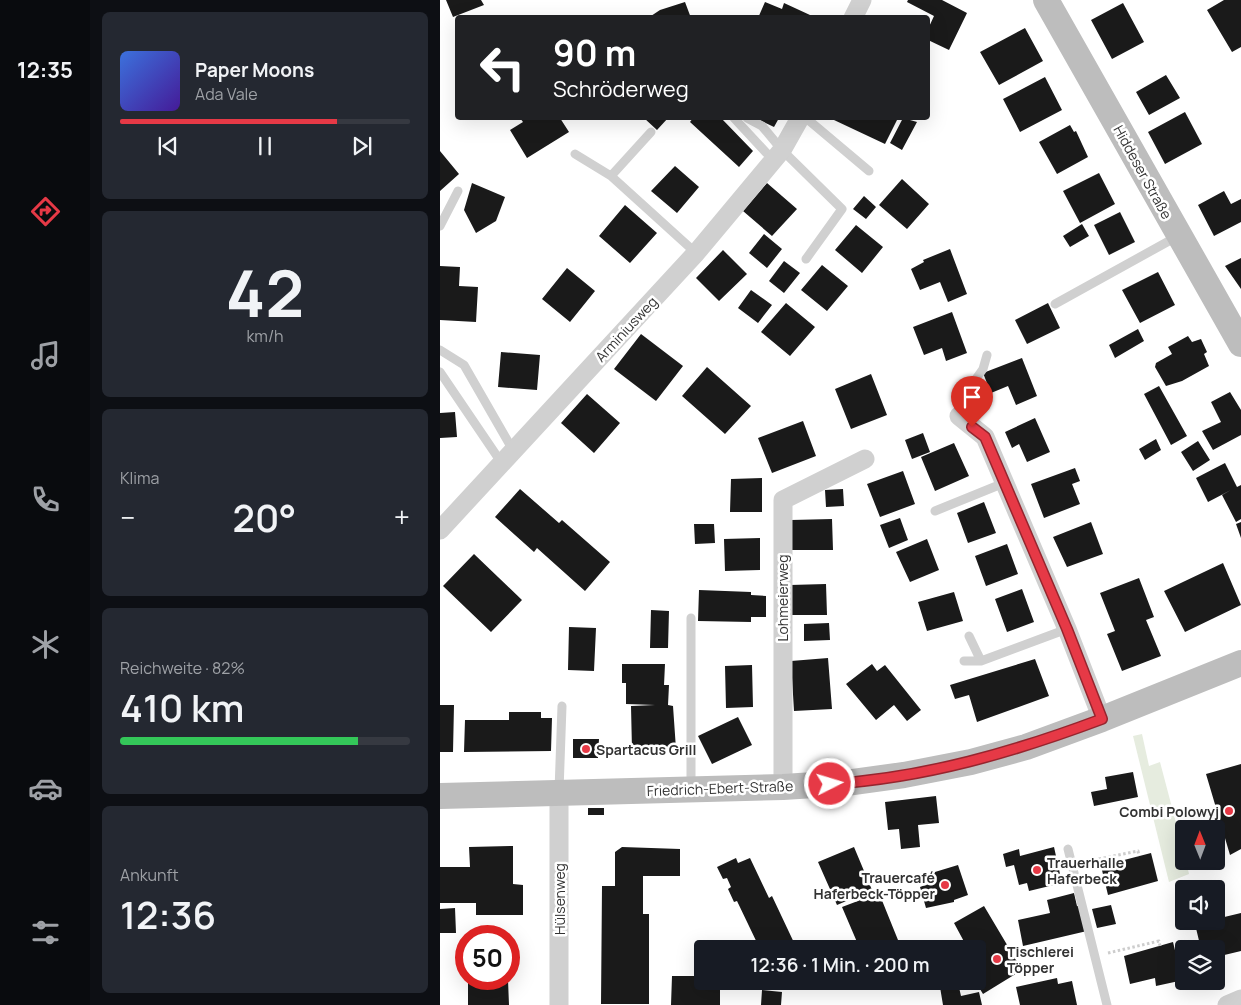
<!DOCTYPE html>
<html lang="de">
<head>
<meta charset="utf-8">
<style>
  body { margin:0; font-family:Manrope,sans-serif; background:#242831; color:#f1f3f6; height:100vh; display:flex; flex-direction:column; font-size:19px; white-space:nowrap }
  * { box-sizing:border-box; margin:0 }
  p { font-size:16px; color:#9ea1a6 }
  .icon { flex:none; width:28px; height:28px; fill:none; stroke:currentColor; stroke-width:2; stroke-linecap:round; stroke-linejoin:round }
  .map { position:relative; flex:1; overflow:hidden }
  .side { display:flex; flex-direction:column; gap:12px; padding:12px; background:#0d0f14; width:350px }
  .side>* { flex:none }
  .banner { position:absolute; left:15px; top:15px; width:475px; height:105px; border-radius:5px; box-shadow:0 5px 20px #0002; background:#202124; color:#fff; overflow:hidden }
  .needle { width:32px; rotate:359deg }
  .buttons { position:absolute; left:735px; top:820px; display:grid; gap:10px }
  .buttons a { display:grid; place-items:center; width:50px; height:50px; border-radius:5px; background:#171b24; box-shadow:0 5px 20px #0002; font-size:25px }
  .speed { position:absolute; left:15px; top:925px; display:flex; gap:10px; font-size:25px; font-weight:700; text-align:center }
  .speed>* { display:grid; place-content:center; width:65px; height:65px; border-radius:50%; background:#171b24; box-shadow:0 5px 20px #0002; line-height:1 }
  .speed .limit { border:8px solid #d22; background:#fff; color:#111 }
  .pin { position:absolute; display:grid; place-items:center; width:42px; height:42px; color:#fff; margin:-51px -21px; border-radius:50% 50% 50% 0; rotate:-45deg; box-shadow:0 0 5px #0007 }
  .pin .icon { rotate:45deg }
  .me { position:absolute; width:55px; margin:-28px; rotate:85deg; stroke-linejoin:round; filter:drop-shadow(0 0 4px #0008) }
  .turn { display:flex; align-items:center; gap:18px; height:105px; padding:0 15px; font-size:22px }
  .turn .icon { width:65px; height:65px; stroke-width:2.5 }
  .turn b { display:block; font-size:35px; line-height:42px }
  .big { font-size:38px; font-weight:600; line-height:1.1 }
  .side .tile { flex:1; display:flex; flex-direction:column; justify-content:center; gap:8px; min-width:0; padding:0 18px; border-radius:8px; background:#242831 }
  .side .dial { align-items:center; gap:0 }
  .dial b { font-size:65px; line-height:1 }
  .song { display:flex; align-items:center; gap:15px }
  .cover { width:60px; height:60px; border-radius:8px; background:linear-gradient(135deg,hsl(220 70% 55%),hsl(260 70% 35%)) }
  .played { height:5px; border-radius:2px; background:linear-gradient(90deg,#e63946 75%,#363941 75%) }
  .keys { display:flex; justify-content:space-around; direction:ltr }
  .heat { display:flex; justify-content:space-between; align-items:center; font-size:28px; direction:ltr }
  .charge { height:8px; border-radius:4px; background:linear-gradient(90deg,#34c759 82%,#363941 0) }
  .trip { position:absolute; left:254px; top:940px; width:292px; height:50px; border-radius:5px; background:#171b24; box-shadow:0 5px 20px #0002; font-weight:600; line-height:50px; text-align:center }
  main { display:flex; flex:1; min-height:0 }
  .menu { display:flex; flex-direction:column; width:90px; justify-content:space-around; align-items:center; background:#090b0e; color:#9ea1a6 }
  .menu .icon { width:35px; height:35px }
  .menu .selected { color:#e63946 }
  .menu b { font-size:22px; color:#f1f3f6 }
  .map>svg:first-child { display:block }
  .green { fill:#e6ecdf }
  .building { fill:#1a1a1a }
  .lines { fill:none; stroke-linecap:round; stroke-linejoin:round }
  .path { stroke:#cdcdcd; stroke-width:3; stroke-dasharray:2.5 2.5; stroke-linecap:butt }
  .lane { stroke:#d0d0d0; stroke-width:9 }
  .street { stroke:#d0d0d0; stroke-width:19 }
  .secondary { stroke:#bdbdbd; stroke-width:26 }
  .route-casing { stroke:#96252e; stroke-width:12 }
  .route { stroke:#e63946; stroke-width:9 }
  .poi-dot { fill:#e63946; stroke:#fff; stroke-width:2 }
  .labels { text-anchor:middle; dominant-baseline:central; stroke-width:5; stroke-linejoin:round; paint-order:stroke }
  .street-label { font-size:14px; fill:#333; stroke:#fff }
  .poi-label { font-size:14px; font-weight:bold; fill:#333; stroke:#fff; text-anchor:start }
</style>
</head>
<body>
<main>
<nav class="menu">
<b>12:35</b>
<svg class="icon selected" aria-label="directions" viewBox="0 0 24 24"><path d="M12 3l9 9-9 9-9-9zM9 14v-3h6M13 9l2 2-2 2"/></svg>
<svg class="icon" aria-label="music" viewBox="0 0 24 24"><path d="M9 18V5l10-2v13"/><circle cx="6" cy="18" r="3"/><circle cx="16" cy="16" r="3"/></svg>
<svg class="icon" aria-label="phone" viewBox="0 0 24 24"><path d="M5 4h4l2 5-3 2q2 4 5 5l2-3 5 2v4C11 20 4 13 5 4z"/></svg>
<svg class="icon" aria-label="climate" viewBox="0 0 24 24"><path d="M12 3v18M4 7l16 10M4 17L20 7"/></svg>
<svg class="icon" aria-label="car" viewBox="0 0 24 24"><path d="M5 17H2v-5l4-1 3-4h7l3 4 3 1v5h-3M9 17h6M6 11h13"/><circle cx="7" cy="17" r="2"/><circle cx="17" cy="17" r="2"/></svg>
<svg class="icon" aria-label="filters" viewBox="0 0 24 24"><path d="M4 7h16M4 17h16"/><circle cx="9" cy="7" r="2"/><circle cx="15" cy="17" r="2"/></svg>
</nav>
<section class="side">
<div class="tile">
<div class="song"><i class="cover"></i><div><b>Paper Moons</b><p>Ada Vale</p></div></div>
<div class="played"></div>
<div class="keys"><svg class="icon" aria-label="previous" viewBox="0 0 24 24"><path d="M18 5L8 12l10 7zM5 5v14"/></svg><svg class="icon" aria-label="pause" viewBox="0 0 24 24"><path d="M8 5v14M16 5v14"/></svg><svg class="icon" aria-label="next" viewBox="0 0 24 24"><path d="M6 5l10 7-10 7zM19 5v14"/></svg></div>
</div>
<div class="tile dial"><b>42</b><p>km/h</p></div>
<div class="tile"><p>Klima</p>
<div class="heat"><a>−</a><b class="big">20°</b><a>+</a></div>
</div>
<div class="tile"><p>Reichweite · 82%</p><b class="big">410 km</b><div class="charge"></div></div>
<div class="tile"><p>Ankunft</p><b class="big">12:36</b></div>
</section>
<div class="map">
<svg width="801" height="1005" viewBox="0 0 801 1005">
  <rect width="100%" height="100%" fill="#fff"/>
  <!-- green -->
  <path class="green" d="M702,734L709,766L720,762L744,853V861H746L749,874L729,882L693,736Z"/>
  <!-- building -->
  <path class="building" d="M6,0H41L44,5L13,17Z
    M468,0H502L527,13L509,50L488,40V29L494,16L467,2Z
    M784,0H801V47L792,52L767,10Z
    M245,2L251,18H208L220,10Z
    M325,2L342,9L344,3L370,15L369,18H318Z
    M683,3L704,42L672,59L651,20Z
    M585,28L603,61L559,85L540,52Z
    M726,75L740,98L709,115L696,92Z
    M605,77L622,110L580,132L563,99Z
    M745,112L762,144L725,164L708,132Z
    M80,118H120L129,132L87,158L70,130L83,122Z
    M204,118H228L217,130Z
    M253,118H281L313,151L299,167L250,122Z
    M315,118H339L334,127Z
    M395,118H458L445,144L394,120Z
    M463,118L477,122L462,150L450,143Z
    M630,125L634,132L636,131L648,157L617,174L599,142Z
    M0,151L19,174L0,191Z
    M235,166L259,187L237,213L211,191Z
    M659,173L675,204L640,223L623,191Z
    M462,179L489,204L467,229L439,205Z
    M32,183L65,197L56,221L36,233L24,210Z
    M327,183L357,209L332,236L303,211Z
    M784,191L791,204L801,199V222L774,236L758,205Z
    M424,196L436,207L426,219L413,209Z
    M185,205L217,233L190,263L159,236Z
    M680,212L695,242L669,255L654,225Z
    M642,224L649,236L630,247L623,236Z
    M416,225L443,247L422,273L395,250Z
    M324,234L342,249L327,268L309,253Z
    M510,249L527,294L508,302L500,282L480,290L471,269L484,262L483,260Z
    M283,250L307,274L279,301L256,278Z
    M801,258V289L785,266Z
    M344,261L360,273L344,293L329,281Z
    M382,265L408,286L387,311L361,290Z
    M0,266L20,267L19,286L38,287L36,322L0,320Z
    M127,268L155,291L130,322L102,299Z
    M718,272L735,305L700,323L682,290Z
    M311,290L332,305L318,323L298,308Z
    M346,303L375,327L350,356L321,332Z
    M608,303L620,328L587,344L575,320Z
    M512,312L527,353L506,361L502,348L484,355L473,327Z
    M698,329L704,341L675,358L669,345Z
    M201,334L243,366L216,401L174,369Z
    M748,336L752,342L761,339L767,352L764,354L769,366L742,381L726,386L715,367L716,363L732,354L728,347Z
    M61,352L100,355L97,390L58,387Z
    M582,358L597,396L576,405L568,386L551,393L543,373Z
    M267,367L311,406L285,434L242,396Z
    M431,374L447,415L411,429L395,389Z
    M719,386L747,436L731,445L704,394Z
    M790,392L801,410V435L773,450L762,431L781,422L771,402Z
    M147,394L180,423L154,453L121,423Z
    M15,412L17,437L0,438V413Z
    M595,418L610,452L587,462L579,444L572,448L565,432Z
    M363,421L376,456L332,473L318,438Z
    M483,433L490,452L472,459L465,440Z
    M716,439L721,450L705,460L699,449Z
    M758,441L770,460L753,471L741,452Z
    M514,443L529,476L495,491L481,457Z
    M785,463L797,487L801,485V519L796,522L782,495L791,490L768,502L756,478Z
    M635,468L640,481L632,484L640,504L604,518L591,484Z
    M463,471L475,504L440,517L427,484Z
    M322,478V512H290L291,479Z
    M80,489L119,523L122,520L170,562L145,591L97,548L94,552L55,517Z
    M403,489L404,506L386,507L385,490Z
    M544,502L556,533L528,543L517,513Z
    M460,518L468,540L449,548L440,525Z
    M392,519L393,550H352L351,520Z
    M651,522L663,554L627,567L613,537Z
    M801,522V538L796,524Z
    M254,524H274L275,543L255,544Z
    M320,538V570L285,571L284,539Z
    M487,539L499,570L470,582L456,552Z
    M567,544L578,574L546,586L535,556Z
    M34,554L82,600L51,632L3,586Z
    M783,563L801,605L745,632L724,591Z
    M699,578L714,617L706,620L721,656L682,671L667,634L675,631L660,593Z
    M386,584L387,615H351L350,585Z
    M582,589L594,622L567,632L555,599Z
    M259,590L311,592V595L326,596V617H311V622L258,621Z
    M514,592L523,621L487,631L478,602Z
    M211,610L229,611L228,648H210Z
    M389,623L390,640L364,641V624Z
    M129,627L156,628L154,671L128,670Z
    M388,658L392,709L354,711L351,661Z
    M595,659L609,696L537,722L529,695L515,699L510,685Z
    M182,664H225L224,685H229L228,705L233,706L236,749L192,750L191,706L215,705L186,704V683H182Z
    M432,664L437,671L445,665L481,710L467,721L454,705L436,720L406,684Z
    M312,665L313,707L286,708L285,666Z
    M0,705H14L13,752H0Z
    M69,712H101V718H112L111,751L24,752L25,720H69Z
    M298,717L312,745L272,764L258,736Z
    M133,739H159L158,758H133Z
    M801,764V849L790,855L766,774Z
    M693,772L698,797L654,806L651,792L667,789L665,777Z
    M496,796L499,823L478,825L480,847L461,849L459,829L448,830L445,802Z
    M148,808H164V815H148Z
    M73,846V884L83,885V915H36V903H0V867H30L29,847Z
    M182,847L240,849V876H203V914H209V1004H161L162,886H175V852Z
    M414,847L432,890L397,905L378,862Z
    M614,847L622,883L589,891L587,883L579,885L574,865L566,867L563,854L579,849L580,856Z
    M711,853L718,881L668,895L661,866Z
    M296,858L298,863L310,858L329,898L332,896L357,949H320L297,901L294,902L288,889L291,887L287,878L283,879L277,867Z
    M518,865L528,895L514,900V902L486,908L480,887L488,884L485,875Z
    M439,893L458,940L438,949H420L402,907Z
    M634,893L637,906H640L647,931L583,946L578,920L610,913L607,900Z
    M671,905L676,924L657,928L652,909Z
    M544,906L582,970L543,994L535,981H538V949H528L514,923Z
    M15,908L16,933H0V909Z
    M801,913V951L776,957V949H761L755,924L776,921V919Z
    M733,942L741,975L739,981L716,986L715,978L690,984L684,956Z
    M232,976H262V981H280V1005H231Z
    M617,978L618,984L632,981L637,1005H580L576,987Z
    M68,980L69,1005H28V981Z
    M490,981H507L508,984L518,983L521,996L539,992L542,1005H503L500,987L491,988Z
    M322,990L342,992L341,1005H321Z"/>
  <g class="lines">
    <!-- path -->
    <path class="path" d="M672,856L674,863
      M647,865L648,861L698,851L699,856
      M668,953L719,941L720,946"/>
    <!-- lane -->
    <path class="lane" d="M294,118L333,160
      M307,118L322,126L342,150L402,209L366,259
      M366,118L429,171
      M135,154L171,176L256,253
      M171,176L211,132
      M0,226L18,191
      M615,304L738,236
      M0,350L24,365L74,452
      M0,372L61,462
      M519,416L528,390L543,369L547,355
      M495,511L564,483
      M251,618V787
      M529,636L541,661
      M524,661H541L627,629
      M119,791L122,706
      M628,849L667,1005"/>
    <!-- street -->
    <path class="street" d="M413,18L422,0
      M519,416L545,437L627,629L662,719
      M0,530L256,253L342,150L360,118
      M343,787V500L425,459
      M119,792V1005
      M787,1005L801,999"/>
    <!-- secondary -->
    <path class="secondary" d="M606,0L801,344
      M0,796L343,787L406,783L464,775L531,762L586,747L662,719L801,663"/>
  </g>
  <g class="lines">
    <!-- route casing -->
    <g class="route-casing">
      <path id="route" d="M390,784C485,778 574,752 662,719L627,629L545,437L532,427"/>
    </g>
    <!-- route -->
    <use href="#route" class="route"/>
  </g>
  <!-- markers -->
  <g class="poi-dot">
    <circle cx="146" cy="749" r="5"/>
    <circle cx="789" cy="811" r="5"/>
    <circle cx="597" cy="870" r="5"/>
    <circle cx="505" cy="885" r="5"/>
    <circle cx="557" cy="959" r="5"/>
  </g>
  <g class="labels">
    <!-- street labels -->
    <g class="street-label">
      <text transform="translate(703 172) rotate(61)">Hiddeser Straße</text>
      <text transform="translate(186 329) rotate(-47)">Arminiusweg</text>
      <text transform="translate(342 598) rotate(-90)">Lohmeierweg</text>
      <text transform="translate(280 788) rotate(-2)">Friedrich-Ebert-Straße</text>
      <text transform="translate(119 899) rotate(-90)">Hülsenweg</text>
    </g>
    <!-- poi labels -->
    <g class="poi-label">
      <text x="156" y="749">Spartacus Grill</text>
      <text x="779" y="811" text-anchor="end">Combi Polowyj</text>
      <text x="607" y="862">Trauerhalle<tspan x="607" dy="16">Haferbeck</tspan></text>
      <text x="495" y="877" text-anchor="end">Trauercafé<tspan x="495" dy="16">Haferbeck-Töpper</tspan></text>
      <text x="567" y="951">Tischlerei<tspan x="567" dy="16">Töpper</tspan></text>
    </g>
  </g>
</svg>
<div class="buttons">
<a><svg class="needle" viewBox="-14 -14 28 28"><path d="M0-13l5 13h-10z" fill="#e53935"/><path d="M0 13l5-13h-10z" fill="#9ea1a6"/></svg></a>
<a><svg class="icon" aria-label="sound" viewBox="0 0 24 24"><path d="M4 9h4l5-4v14l-5-4H4zM17 9q2 3 0 6"/></svg></a>
<a><svg class="icon" aria-label="layers" viewBox="0 0 24 24"><path d="M12 4l9 5-9 5-9-5zM3 14l9 5 9-5"/></svg></a>
</div>
<div class="speed"><div class="limit">50</div></div>
<div class="pin" style="left:532px;top:427px;background:#d93025"><svg class="icon" aria-label="arrive" viewBox="0 0 24 24"><path d="M6 21V4h12l-3 4 3 4H6"/></svg></div>
<svg class="me" style="left:390px;top:784px" viewBox="-20 -20 40 40"><circle r="17" fill="#e63946" stroke="#fff" stroke-width="3"/><path d="M0-11L8 9 0 5-8 9z" fill="#fff"/></svg>
<div class="trip">12:36 · 1 Min. · 200 m</div>
<div class="banner">
<div class="turn"><svg class="icon" aria-label="left" viewBox="0 0 24 24"><path d="M17 20v-9H6M10 6l-5 5 5 5"/></svg><div><b>90 m</b>Schröderweg</div></div>
</div>
</div>
</main>
</body>
</html>
